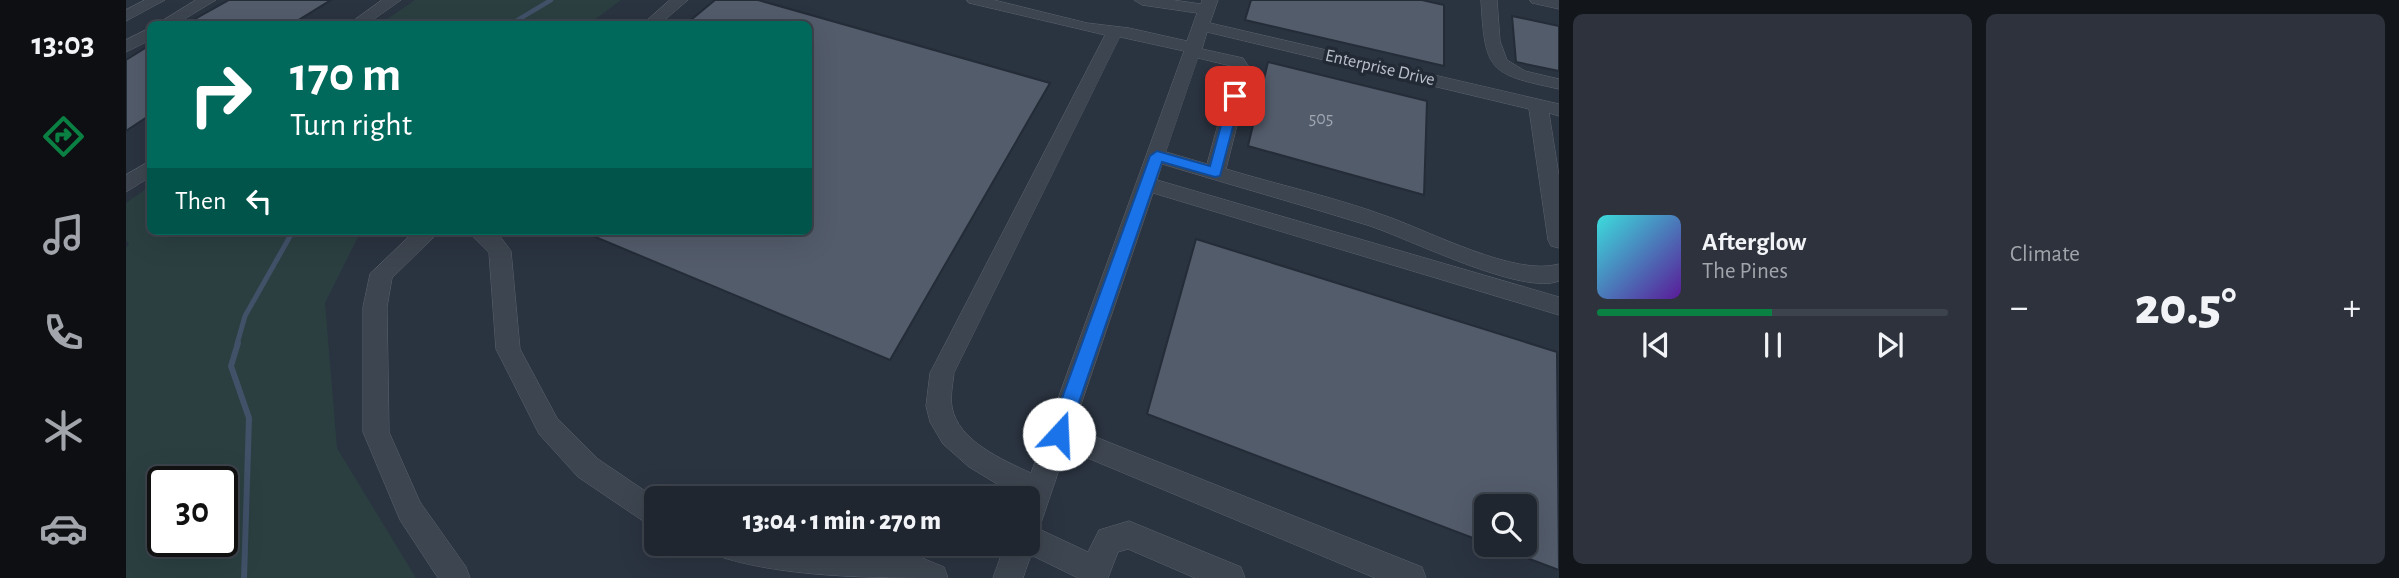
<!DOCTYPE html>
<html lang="en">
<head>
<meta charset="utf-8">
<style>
  body { margin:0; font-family:"Alegreya Sans",sans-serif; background:#2d323c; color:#f1f3f6; height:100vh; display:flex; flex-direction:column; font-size:26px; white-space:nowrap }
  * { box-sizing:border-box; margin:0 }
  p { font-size:23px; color:#a2a5ab }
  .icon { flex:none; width:38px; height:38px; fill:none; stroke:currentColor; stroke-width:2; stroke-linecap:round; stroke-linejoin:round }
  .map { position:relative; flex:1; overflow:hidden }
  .drawer { display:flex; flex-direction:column; gap:14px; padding:14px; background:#12151a; width:840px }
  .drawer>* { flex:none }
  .banner { position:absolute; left:21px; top:21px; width:665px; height:214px; border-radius:10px; box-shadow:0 7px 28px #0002,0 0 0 2px #3d434c; background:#00695c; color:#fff; overflow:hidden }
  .controls { position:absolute; left:1348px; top:494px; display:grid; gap:14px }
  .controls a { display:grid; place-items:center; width:63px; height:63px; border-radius:10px; background:#202630; box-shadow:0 7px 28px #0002,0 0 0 2px #3d434c; font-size:35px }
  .speed { position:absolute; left:21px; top:466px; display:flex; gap:14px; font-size:35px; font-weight:700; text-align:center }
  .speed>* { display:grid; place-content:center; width:91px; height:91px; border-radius:50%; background:#202630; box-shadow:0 7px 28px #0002,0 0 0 2px #3d434c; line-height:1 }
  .speed .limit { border:4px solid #111; border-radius:10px; background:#fff; color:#111 }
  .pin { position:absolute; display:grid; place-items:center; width:60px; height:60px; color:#fff; margin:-30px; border-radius:14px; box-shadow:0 4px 10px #0006 }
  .me { position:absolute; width:77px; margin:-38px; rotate:20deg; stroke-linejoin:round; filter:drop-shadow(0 0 5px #0008) }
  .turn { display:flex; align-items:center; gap:24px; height:147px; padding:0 28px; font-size:32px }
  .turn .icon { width:91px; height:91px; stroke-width:2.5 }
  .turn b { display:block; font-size:49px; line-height:60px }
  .then { display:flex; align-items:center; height:66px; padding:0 28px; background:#0003; gap:14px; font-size:26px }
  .big { font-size:52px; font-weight:800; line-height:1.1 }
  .drawer .tile { flex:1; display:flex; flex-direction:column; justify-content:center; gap:10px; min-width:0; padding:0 24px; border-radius:10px; background:#2d323c }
  .song { display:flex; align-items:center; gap:21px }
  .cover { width:84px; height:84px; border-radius:10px; background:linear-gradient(135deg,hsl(180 70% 55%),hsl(270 70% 35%)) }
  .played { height:7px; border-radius:4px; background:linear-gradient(90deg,#0b8043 50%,#3d434c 50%) }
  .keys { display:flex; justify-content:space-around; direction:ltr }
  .heat { display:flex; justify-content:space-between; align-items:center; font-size:38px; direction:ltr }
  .drawer .tiles { flex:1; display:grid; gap:14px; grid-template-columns:repeat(2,1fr) }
  .trip { position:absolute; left:518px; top:486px; width:396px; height:70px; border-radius:10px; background:#202630; box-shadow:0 7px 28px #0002,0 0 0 2px #3d434c; font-weight:800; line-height:70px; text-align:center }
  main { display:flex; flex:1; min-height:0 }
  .menu { display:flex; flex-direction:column; width:126px; justify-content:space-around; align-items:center; background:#0d0f13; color:#a2a5ab }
  .menu .icon { width:49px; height:49px }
  .menu .selected { color:#0b8043 }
  .menu b { font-size:32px; color:#f1f3f6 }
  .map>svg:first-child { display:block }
  .green { fill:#2b3f41; fill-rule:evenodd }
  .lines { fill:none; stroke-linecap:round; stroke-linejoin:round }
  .stream-far2 { stroke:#415168; stroke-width:4.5 }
  .stream-far1 { stroke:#415168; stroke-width:5 }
  .stream { stroke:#415168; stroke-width:6 }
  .building { fill:#535c6b; stroke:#242c38; stroke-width:2 }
  .minor-casing { stroke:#5b636e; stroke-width:1 }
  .minor { fill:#3d4550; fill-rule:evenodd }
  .route { fill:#1a73e8; stroke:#114b97; stroke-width:2 }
  .labels { text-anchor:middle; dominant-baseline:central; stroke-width:7; stroke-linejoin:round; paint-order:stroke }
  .far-street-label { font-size:18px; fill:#bac0ca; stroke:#222a36 }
  .number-label { font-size:18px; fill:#a0a7b2 }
</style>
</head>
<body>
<main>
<nav class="menu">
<b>13:03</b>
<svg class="icon selected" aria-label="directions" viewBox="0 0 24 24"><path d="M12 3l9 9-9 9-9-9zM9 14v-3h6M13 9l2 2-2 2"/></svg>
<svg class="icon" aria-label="music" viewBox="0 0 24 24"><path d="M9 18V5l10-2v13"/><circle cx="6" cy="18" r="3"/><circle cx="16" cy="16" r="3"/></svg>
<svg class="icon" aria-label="phone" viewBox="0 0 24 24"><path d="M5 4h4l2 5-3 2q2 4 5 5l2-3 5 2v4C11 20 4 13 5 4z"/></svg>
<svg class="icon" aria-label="climate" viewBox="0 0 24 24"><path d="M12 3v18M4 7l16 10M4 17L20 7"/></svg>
<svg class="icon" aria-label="car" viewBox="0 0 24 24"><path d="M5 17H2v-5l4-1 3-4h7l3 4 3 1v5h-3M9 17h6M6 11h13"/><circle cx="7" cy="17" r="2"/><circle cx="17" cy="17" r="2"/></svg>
</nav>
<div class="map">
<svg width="1433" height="578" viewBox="0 0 1433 578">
  <rect width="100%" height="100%" fill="#2a3340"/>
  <!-- green -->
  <path class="green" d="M289,0H495L463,24H254Z
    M24,186V231H235L199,303L211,448L290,578H0V249L3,243L0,241V203ZM37,481H96V541H37Z"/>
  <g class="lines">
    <!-- stream-far2 -->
    <path class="stream-far2" d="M385,24L425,0"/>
    <!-- stream-far1 -->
    <path class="stream-far1" d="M111,344L119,316L167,231"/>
    <!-- stream -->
    <path class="stream" d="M112,343L105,366L123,418L118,578"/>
  </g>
  <!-- building -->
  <path class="building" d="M103,0H205L166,24H60Z
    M589,0H632L924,83L764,360L455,231H682V24H560Z
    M1125,0H1296L1318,5V66L1119,20Z
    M1386,16L1433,26V71L1390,62Z
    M24,45V115L0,131V60Z
    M1142,62L1301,101L1298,195L1122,146Z
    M1070,239L1431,352L1433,570L1364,544H1398V506H1360V543L1021,414Z"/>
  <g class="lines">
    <!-- minor casing -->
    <g class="minor-casing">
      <path id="minor" d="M19,0H39L0,21V10Z
        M70,0H90L50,24H31Z
        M256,0H275L241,24H223Z
        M544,0H562L534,24H517Z
        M841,0H868L961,23L1003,28L1061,41L1071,13L1016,5L1008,0H1047L1075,4L1076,0H1092L1084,23L1433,104V116L1423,113L1433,176V248L1425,246L1422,240L1403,109L1081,32L1076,49L1117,58L1125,70L1100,169C1153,185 1208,197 1260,216C1303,231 1390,277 1433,264V281C1396,296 1282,238 1241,225C1173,204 1105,185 1036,164L1031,180L1433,297V315L1027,193L947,428L1296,567L1300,578H1249L940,449L913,529L962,552L973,530L1003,521L1115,567L1119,578H1069L1002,549L992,552L982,578H952L905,555L897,578H867L879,544H901V499H896L843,467L817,444L804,422L800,406L804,373L979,35L843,3ZM994,37L1058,51L905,473C877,460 832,441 826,407C824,396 827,384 828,373ZM1072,58L1105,66L1107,70L1081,164L1040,152Z
        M1355,0H1371L1374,41L1381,60L1399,71L1433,79V89C1363,74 1359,72 1355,0Z
        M1404,0H1433V9L1406,3Z
        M24,28V40L0,52V40Z
        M24,161V177L0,192V175Z
        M289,231H314L266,278L261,307L263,432L294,502L340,567L344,578H312L274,520L237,432V307L244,274Z
        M342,231H370L385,251L394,349L431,418L472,459L531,499L530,527L520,523L452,477L413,434L370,349L363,253Z
        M582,544H674L757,553L774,549L818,567L822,578C749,578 652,578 586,554Z"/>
    </g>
    <!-- minor -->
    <use href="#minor" class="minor"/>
  </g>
  <!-- route -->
  <path class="route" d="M1109,92L1115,96L1094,176L1089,177L1036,162L942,434L939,440L933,442L926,440L923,434L1024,156L1031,151L1084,166L1103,96Z"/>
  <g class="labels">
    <!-- far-street labels -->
    <g class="far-street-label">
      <text transform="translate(1254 68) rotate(13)">Enterprise Drive</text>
    </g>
    <!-- number labels -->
    <g class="number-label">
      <text x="1195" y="119">505</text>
    </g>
  </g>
</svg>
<div class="controls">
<a><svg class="icon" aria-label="search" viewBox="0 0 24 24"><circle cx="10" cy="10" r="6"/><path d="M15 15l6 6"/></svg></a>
</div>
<div class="speed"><div class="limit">30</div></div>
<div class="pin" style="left:1109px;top:96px;background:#d93025"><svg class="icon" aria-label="arrive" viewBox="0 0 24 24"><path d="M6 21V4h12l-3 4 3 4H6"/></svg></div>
<svg class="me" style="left:933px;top:434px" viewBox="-20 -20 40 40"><circle r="19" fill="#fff"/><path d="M0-13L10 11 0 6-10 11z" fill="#1a73e8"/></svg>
<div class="trip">13:04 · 1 min · 270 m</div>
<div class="banner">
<div class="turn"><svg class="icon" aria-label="right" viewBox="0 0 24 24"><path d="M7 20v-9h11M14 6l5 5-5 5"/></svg><div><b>170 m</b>Turn right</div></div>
<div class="then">Then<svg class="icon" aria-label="left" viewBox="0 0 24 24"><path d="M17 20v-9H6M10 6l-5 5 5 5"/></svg></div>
</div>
</div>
<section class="drawer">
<div class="tiles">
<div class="tile">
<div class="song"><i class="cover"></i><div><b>Afterglow</b><p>The Pines</p></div></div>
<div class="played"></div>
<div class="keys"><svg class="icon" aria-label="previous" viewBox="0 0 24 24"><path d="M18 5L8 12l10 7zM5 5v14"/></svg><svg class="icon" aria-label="pause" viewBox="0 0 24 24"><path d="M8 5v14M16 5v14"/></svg><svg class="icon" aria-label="next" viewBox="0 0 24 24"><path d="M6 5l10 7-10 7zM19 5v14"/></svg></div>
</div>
<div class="tile"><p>Climate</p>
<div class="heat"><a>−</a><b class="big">20.5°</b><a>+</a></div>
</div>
</div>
</section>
</main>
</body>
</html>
